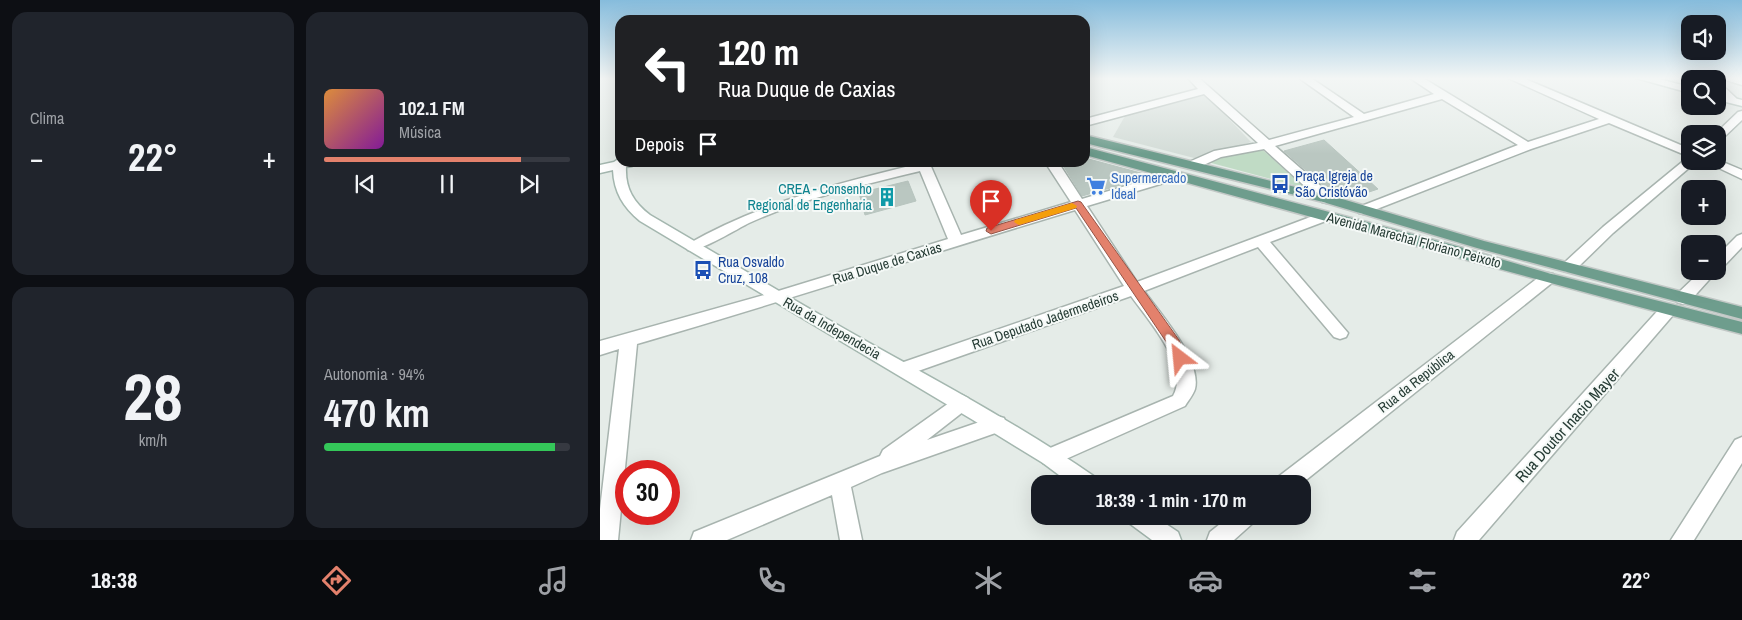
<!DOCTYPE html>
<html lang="pt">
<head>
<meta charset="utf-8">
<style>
  body { margin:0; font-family:"Archivo Narrow",sans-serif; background:#20242c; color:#f1f3f6; height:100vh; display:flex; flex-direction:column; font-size:19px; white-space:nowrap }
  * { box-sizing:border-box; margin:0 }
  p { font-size:16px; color:#9ea1a6 }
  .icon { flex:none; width:28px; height:28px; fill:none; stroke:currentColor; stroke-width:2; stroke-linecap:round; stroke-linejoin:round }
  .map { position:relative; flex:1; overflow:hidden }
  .side { display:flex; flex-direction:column; gap:12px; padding:12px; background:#0d0f14; width:600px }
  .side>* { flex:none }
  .banner { position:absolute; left:15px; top:15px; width:475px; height:152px; border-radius:15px; box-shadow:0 5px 20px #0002; background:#202124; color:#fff; overflow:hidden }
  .tools { position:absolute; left:1081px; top:15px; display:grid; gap:10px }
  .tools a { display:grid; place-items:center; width:45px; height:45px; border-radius:10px; background:#171b24; box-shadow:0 5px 20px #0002; font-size:25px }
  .speed { position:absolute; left:15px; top:460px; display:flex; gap:10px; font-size:25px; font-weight:700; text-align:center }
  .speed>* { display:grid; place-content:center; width:65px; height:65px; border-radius:50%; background:#171b24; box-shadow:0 5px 20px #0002; line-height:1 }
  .speed .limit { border:8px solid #d22; background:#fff; color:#111 }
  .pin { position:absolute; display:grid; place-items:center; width:42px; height:42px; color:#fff; margin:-51px -21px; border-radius:50% 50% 50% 0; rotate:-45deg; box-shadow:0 0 5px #0007 }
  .pin .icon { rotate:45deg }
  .me { position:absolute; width:55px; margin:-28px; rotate:331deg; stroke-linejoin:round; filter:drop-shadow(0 0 4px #0008) }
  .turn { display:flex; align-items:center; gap:18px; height:105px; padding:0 20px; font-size:22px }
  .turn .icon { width:65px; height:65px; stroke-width:2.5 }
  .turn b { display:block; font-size:35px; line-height:42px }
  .then { display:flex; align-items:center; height:48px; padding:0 20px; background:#0003; gap:10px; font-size:19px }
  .big { font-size:38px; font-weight:700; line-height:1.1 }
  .side .tile { flex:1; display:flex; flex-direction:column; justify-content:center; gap:8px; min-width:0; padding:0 18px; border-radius:15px; background:#20242c }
  .side .dial { align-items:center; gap:0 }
  .dial b { font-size:65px; line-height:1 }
  .song { display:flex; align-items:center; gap:15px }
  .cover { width:60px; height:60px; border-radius:8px; background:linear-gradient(135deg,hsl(30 70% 55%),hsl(290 70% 35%)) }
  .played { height:5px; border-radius:2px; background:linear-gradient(90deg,#e3816c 80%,#363941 80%) }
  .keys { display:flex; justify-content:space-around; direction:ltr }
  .heat { display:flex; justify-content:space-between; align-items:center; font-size:28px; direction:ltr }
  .charge { height:8px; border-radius:4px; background:linear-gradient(90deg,#34c759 94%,#363941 0) }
  .side .tiles { flex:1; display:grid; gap:12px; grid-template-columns:repeat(2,1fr) }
  .trip { position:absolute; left:431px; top:475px; width:280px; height:50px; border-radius:15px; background:#171b24; box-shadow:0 5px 20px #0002; font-weight:700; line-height:50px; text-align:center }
  .menu { display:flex; height:80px; justify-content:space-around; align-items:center; background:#090b0e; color:#9ea1a6 }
  .menu .icon { width:35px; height:35px }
  .menu .on { color:#e3816c }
  .menu b { font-size:22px; color:#f1f3f6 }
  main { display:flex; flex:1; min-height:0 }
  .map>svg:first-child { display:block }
  .built { fill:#d3dcd7 }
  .green { fill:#c0dbc5 }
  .building { fill:#bac7c1; stroke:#b8c5bf }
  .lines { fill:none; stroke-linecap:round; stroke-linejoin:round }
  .street-casing { stroke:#a8b4af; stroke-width:3 }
  .secondary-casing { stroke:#a4b7af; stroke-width:3 }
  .primary-casing { stroke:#c2c8c6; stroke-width:3 }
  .street { fill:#fff; fill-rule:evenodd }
  .secondary { fill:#fff; fill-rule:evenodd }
  .primary { fill:#6e9d8d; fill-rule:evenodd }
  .route { fill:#e3816c; stroke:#945446 }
  .slow { fill:#f59e0b }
  .labels { text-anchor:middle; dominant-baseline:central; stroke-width:4; stroke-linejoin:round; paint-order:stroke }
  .transit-label { font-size:14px; fill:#164399; stroke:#f5f9f7; text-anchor:start }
  .shop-label { font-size:14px; fill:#366cbe; stroke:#f5f9f7; text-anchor:start }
  .culture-label { font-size:14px; fill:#0d838f; stroke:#f5f9f7; text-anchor:end }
  .street-label { font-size:14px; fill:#263c35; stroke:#f5f9f7 }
  .near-street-label { font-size:16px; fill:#263c35; stroke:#f5f9f7 }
</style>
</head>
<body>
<main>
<section class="side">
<div class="tiles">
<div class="tile"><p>Clima</p>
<div class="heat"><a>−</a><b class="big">22°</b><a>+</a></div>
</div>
<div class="tile">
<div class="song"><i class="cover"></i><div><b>102.1 FM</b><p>Música</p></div></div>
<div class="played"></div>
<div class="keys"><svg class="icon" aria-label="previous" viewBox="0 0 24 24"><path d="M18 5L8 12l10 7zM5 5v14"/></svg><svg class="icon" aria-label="pause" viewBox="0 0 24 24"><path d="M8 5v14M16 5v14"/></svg><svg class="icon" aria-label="next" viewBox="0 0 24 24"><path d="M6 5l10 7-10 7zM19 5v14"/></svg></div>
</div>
<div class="tile dial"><b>28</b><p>km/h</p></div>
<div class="tile"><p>Autonomia · 94%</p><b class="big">470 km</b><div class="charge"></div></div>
</div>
</section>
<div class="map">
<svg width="1142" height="540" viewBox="0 0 1142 540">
  <rect width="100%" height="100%" fill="#e5ece8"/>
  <!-- built -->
  <path class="built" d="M606,95L651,142L598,159L513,137L525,116Z"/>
  <!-- green -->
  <path class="green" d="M656,144L705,188L604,161Z"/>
  <!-- building -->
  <path class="building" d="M724,140L778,189L751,198L733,194L684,151Z
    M485,158L552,176L482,196L461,162H485Z
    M308,181L316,201L265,215L259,193Z"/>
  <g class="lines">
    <!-- street casing -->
    <g class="street-casing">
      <path id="street" d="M588,78H599L669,140L754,117L699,78H711L764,114L834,94L810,78H823L928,142L999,119L908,78H923L1090,149V157L1009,123L931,149L764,214L759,213L757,210L759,207L918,145L842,99L675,146L732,196L734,199L727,203L722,202L664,149L621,157L597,168H589L587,165L589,162L614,151L658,143L604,94L485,126V119L598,89Z
        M1092,78H1103V79H1092Z
        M1125,78L1142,79V85L1126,80Z
        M1118,84L1122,85L1136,98L1137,100L1136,102H1128L1118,92Z
        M1142,111V120L1122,139L1118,140V134H1115L1138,112Z
        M1087,158H1090V161H1097L1013,233L974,271L969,272L964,271L962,267L964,263L1003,227Z
        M1118,160L1142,170V179L1104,161Z
        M317,162H329L361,235L471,202L445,162H458L482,199L569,173H577L579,176L577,179L487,206L537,282L721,213H731L733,216L731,219L670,242L748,333L746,337L740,339L734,337L658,247L544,291C560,313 602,361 595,389C593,395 588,401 585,406L457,463L450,466L443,463L440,457L443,451L573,396C590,366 548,320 531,296L304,376L298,374L295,369L298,364L524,286L475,210C329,254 184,301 37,344L18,540H0V509L19,349L0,355V341L175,292L348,239L320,171C263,185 203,198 149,223C137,229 98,253 88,250L86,247L88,244C160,203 238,183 318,164Z
        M1142,234V247L1123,267L1118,268V255L1137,236Z
        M1101,271H1117L1089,302L1083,304L1077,302L1075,298L1077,294Z
        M948,273L953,274L956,278L953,282L701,484H675L678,477L943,274Z
        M1068,304L1074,306L1076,310L1074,314L879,540H854L857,532L1062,306Z
        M362,395L368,398L371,403L368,408L327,440L397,416L404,418L406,424L404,430L282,473L251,487L262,540H240L232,495L127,540H91L94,532L280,456L283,450L356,398Z
        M1142,437V463L1094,540H1071L1135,440Z
        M630,516H656L653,523L634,540H607L610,532Z"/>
    </g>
    <!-- secondary casing -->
    <g class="secondary-casing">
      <path id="secondary" d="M1036,78H1055L1090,87V93Z
        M1118,94L1142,100V106L1118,100Z
        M20,158V162L34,163L32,166L26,167C25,188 33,202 50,215C117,254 183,294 250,332C333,379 417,423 495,477L498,484H471L443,463L373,420L40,221C23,207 14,192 13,170L0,173V165L14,162Z
        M526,516H554L578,532L581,540H552L529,523Z"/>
    </g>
    <!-- primary casing -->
    <g class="primary-casing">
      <path id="primary" d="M485,135L732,196L884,241L1142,307V319L877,248L723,202L485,143Z
        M485,147L853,245L948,273L1142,322V334C922,277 704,214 485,155Z"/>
    </g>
    <!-- street -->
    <use href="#street" class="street"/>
    <!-- secondary -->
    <use href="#secondary" class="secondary"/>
    <!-- primary -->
    <use href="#primary" class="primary"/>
  </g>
  <!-- sky -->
  <linearGradient id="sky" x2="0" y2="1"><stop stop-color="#86bcdc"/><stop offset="0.51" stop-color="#f3f6f5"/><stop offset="1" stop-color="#f3f6f5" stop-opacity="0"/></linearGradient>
  <rect width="1142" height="154" fill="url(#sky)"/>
  <!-- route -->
  <path class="route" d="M478,201L481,202L579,340L587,358L585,362L580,363L576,362L569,346L476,208L391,234L386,231L387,228Z"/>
  <!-- slow -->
  <path class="slow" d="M472,203L477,206L476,208L419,225L414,222L415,220Z"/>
  <!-- icons -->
  <defs>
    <g id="bus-bare" transform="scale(1.5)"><path d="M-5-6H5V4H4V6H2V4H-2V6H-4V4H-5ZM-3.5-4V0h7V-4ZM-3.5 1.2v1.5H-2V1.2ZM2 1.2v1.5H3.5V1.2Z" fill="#1a4fb4" stroke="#f5f9f7" stroke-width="2.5" paint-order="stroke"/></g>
    <g id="supermarket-bare" transform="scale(1.5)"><path d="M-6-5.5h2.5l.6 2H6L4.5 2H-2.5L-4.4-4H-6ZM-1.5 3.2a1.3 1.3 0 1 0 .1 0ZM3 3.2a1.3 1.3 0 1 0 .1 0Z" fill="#3f7fe0" stroke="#f5f9f7" stroke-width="2.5" paint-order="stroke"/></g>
    <g id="building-bare" transform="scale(1.5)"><path d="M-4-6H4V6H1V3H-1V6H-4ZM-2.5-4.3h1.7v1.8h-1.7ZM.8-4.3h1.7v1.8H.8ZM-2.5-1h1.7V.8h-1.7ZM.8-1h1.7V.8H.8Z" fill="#0f9aa8" stroke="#f5f9f7" stroke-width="2.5" paint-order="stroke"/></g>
  </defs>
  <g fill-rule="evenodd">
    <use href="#bus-bare" x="680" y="184"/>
    <use href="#supermarket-bare" x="496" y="186"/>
    <use href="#building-bare" x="287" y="197"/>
    <use href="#bus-bare" x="103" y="270"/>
  </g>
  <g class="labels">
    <!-- transit labels -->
    <g class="transit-label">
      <text x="695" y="176">Praça Igreja de<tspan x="695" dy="16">São Cristóvão</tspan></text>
      <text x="118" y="262">Rua Osvaldo<tspan x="118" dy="16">Cruz, 108</tspan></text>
    </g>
    <!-- shop labels -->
    <g class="shop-label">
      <text x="511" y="178">Supermercado<tspan x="511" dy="16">Ideal</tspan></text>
    </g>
    <!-- culture labels -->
    <g class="culture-label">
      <text x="272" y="189">CREA - Consenho<tspan x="272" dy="16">Regional de Engenharia</tspan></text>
    </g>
    <!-- street labels -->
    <g class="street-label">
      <text transform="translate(814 240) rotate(15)">Avenida Marechal Floriano Peixoto</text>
      <text transform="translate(287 263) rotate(-17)">Rua Duque de Caxias</text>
      <text transform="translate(445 320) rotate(-19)">Rua Deputado Jadermedeiros</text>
      <text transform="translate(232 328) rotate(30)">Rua da Independecia</text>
      <text transform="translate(816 381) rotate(-38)">Rua da República</text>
    </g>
    <!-- near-street labels -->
    <g class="near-street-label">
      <text transform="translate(967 425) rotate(-48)">Rua Doutor Inacio Mayer</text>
    </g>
  </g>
</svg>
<div class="tools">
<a><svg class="icon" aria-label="sound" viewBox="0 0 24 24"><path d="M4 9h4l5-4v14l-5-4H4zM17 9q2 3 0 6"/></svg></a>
<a><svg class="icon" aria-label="search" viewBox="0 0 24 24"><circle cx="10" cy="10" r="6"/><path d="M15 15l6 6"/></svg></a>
<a><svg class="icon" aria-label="layers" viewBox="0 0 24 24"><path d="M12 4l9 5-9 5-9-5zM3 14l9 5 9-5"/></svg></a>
<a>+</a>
<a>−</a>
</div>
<div class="speed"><div class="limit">30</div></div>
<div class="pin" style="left:391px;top:231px;background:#d93025"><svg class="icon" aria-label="arrive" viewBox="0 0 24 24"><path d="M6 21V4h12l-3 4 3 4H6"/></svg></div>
<svg class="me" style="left:580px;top:358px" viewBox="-20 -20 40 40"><path d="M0-17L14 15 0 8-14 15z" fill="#e3816c" stroke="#fff" stroke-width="4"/></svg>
<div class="trip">18:39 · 1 min · 170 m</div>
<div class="banner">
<div class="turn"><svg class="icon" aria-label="left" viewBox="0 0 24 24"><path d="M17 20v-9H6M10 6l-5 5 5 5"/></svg><div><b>120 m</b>Rua Duque de Caxias</div></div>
<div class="then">Depois<svg class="icon" aria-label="arrive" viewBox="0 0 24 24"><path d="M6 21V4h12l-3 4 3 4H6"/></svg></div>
</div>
</div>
</main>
<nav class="menu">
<b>18:38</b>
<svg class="icon on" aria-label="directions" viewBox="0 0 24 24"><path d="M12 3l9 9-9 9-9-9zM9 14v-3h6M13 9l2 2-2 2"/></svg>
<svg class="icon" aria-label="music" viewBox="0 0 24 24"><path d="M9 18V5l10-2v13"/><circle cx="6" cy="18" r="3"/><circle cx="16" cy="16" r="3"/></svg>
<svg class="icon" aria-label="phone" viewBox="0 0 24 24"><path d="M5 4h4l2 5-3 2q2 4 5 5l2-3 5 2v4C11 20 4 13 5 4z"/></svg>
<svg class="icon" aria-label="climate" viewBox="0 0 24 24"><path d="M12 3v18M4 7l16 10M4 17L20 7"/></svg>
<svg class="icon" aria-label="car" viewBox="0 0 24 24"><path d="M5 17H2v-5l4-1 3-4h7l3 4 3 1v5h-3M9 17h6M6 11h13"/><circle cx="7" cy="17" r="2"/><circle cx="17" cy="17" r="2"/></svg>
<svg class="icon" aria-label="filters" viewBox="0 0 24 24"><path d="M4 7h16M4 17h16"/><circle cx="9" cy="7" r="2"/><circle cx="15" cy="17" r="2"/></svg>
<b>22°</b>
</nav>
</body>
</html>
